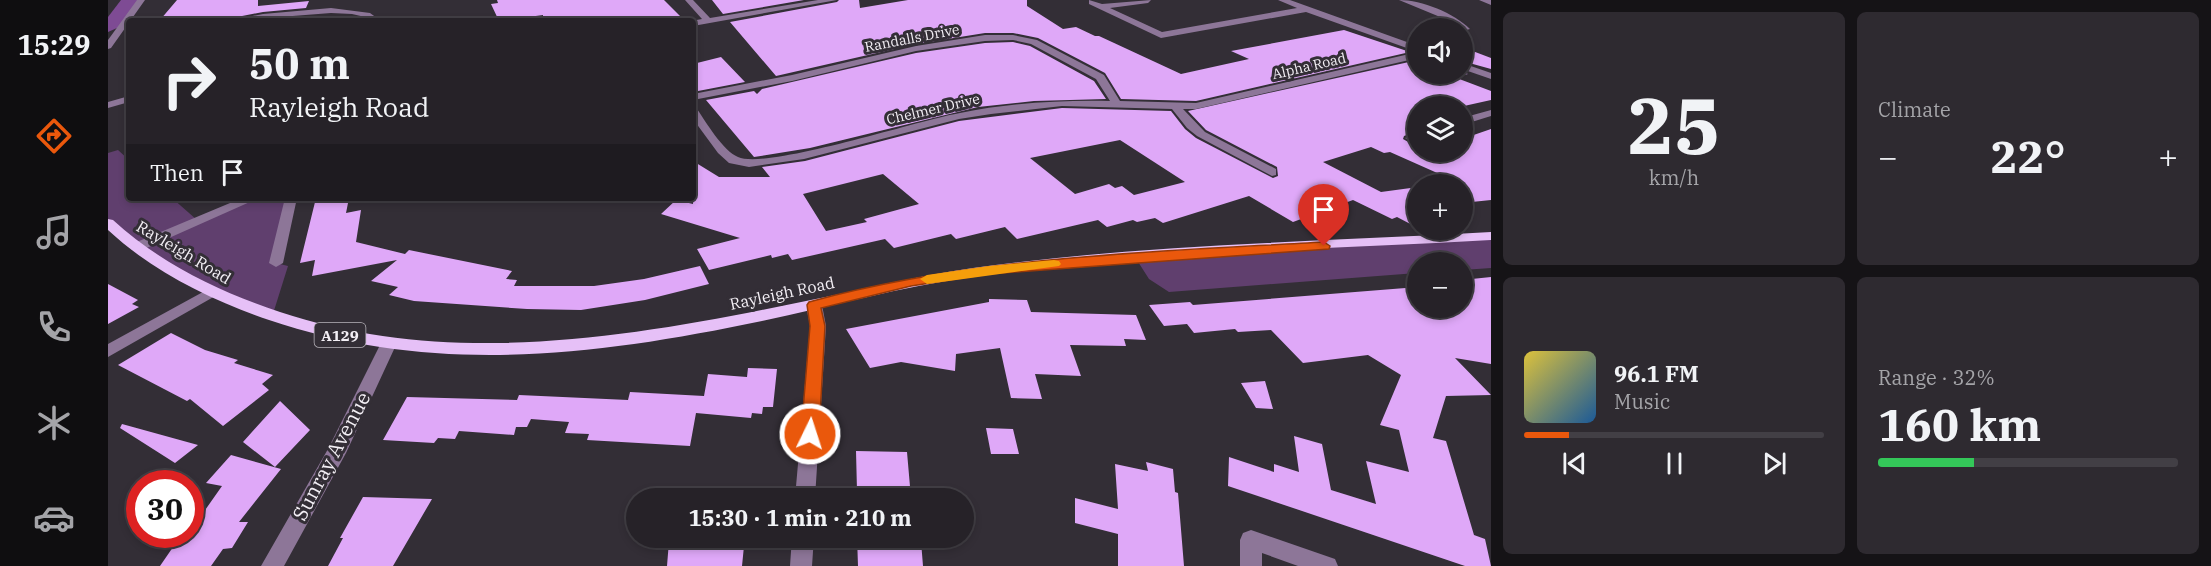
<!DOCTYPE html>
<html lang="en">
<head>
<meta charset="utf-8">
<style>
  body { margin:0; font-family:"IBM Plex Serif",serif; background:#2e2a30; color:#f1f3f6; height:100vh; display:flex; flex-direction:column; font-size:22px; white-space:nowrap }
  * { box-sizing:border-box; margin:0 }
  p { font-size:20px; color:#a4a4a8 }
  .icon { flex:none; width:33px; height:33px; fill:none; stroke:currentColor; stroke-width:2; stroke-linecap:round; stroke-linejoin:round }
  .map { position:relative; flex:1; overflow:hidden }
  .side { display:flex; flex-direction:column; gap:12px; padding:12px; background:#151316; width:720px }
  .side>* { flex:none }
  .top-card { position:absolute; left:18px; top:18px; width:570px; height:183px; border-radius:6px; box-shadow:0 3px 9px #0003,0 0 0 2px #423f45; background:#262228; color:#f1f3f6; overflow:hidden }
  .controls { position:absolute; left:1299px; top:18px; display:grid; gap:12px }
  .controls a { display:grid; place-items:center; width:66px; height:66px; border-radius:50%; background:#262228; box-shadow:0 3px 9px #0003,0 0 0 2px #423f45; font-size:30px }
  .speed { position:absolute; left:18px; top:470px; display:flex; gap:12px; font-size:30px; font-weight:700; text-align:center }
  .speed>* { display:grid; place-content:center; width:78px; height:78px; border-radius:50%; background:#262228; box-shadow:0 3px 9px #0003,0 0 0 2px #423f45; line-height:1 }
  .speed .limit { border:9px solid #d22; background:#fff; color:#111 }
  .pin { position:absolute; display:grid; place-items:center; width:51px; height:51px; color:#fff; margin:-62px -26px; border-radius:50% 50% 50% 0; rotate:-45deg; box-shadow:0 0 6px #0007 }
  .pin .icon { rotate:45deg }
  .me { position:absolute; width:66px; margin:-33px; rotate:4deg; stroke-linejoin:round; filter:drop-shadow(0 0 4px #0008) }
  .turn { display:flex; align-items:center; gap:21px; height:126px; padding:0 24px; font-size:27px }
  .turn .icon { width:78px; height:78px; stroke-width:2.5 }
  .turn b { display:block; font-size:42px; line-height:51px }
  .then { display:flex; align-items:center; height:57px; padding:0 24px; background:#0003; gap:12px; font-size:22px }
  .big { font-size:45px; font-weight:800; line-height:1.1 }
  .side .tile { flex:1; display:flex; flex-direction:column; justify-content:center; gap:9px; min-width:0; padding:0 21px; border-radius:9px; background:#2e2a30 }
  .side .dial { align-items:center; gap:0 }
  .dial b { font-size:78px; line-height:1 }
  .song { display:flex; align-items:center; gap:18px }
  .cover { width:72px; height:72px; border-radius:9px; background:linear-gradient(135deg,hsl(50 70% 55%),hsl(210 70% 35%)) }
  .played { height:6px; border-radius:3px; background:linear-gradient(90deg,#ea580c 15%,#423f45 15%) }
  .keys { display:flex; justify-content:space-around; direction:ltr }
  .heat { display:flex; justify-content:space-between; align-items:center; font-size:33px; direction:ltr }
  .charge { height:9px; border-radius:4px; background:linear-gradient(90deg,#34c759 32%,#423f45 0) }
  .side .tiles { flex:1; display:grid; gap:12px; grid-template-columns:repeat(2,1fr) }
  .trip { position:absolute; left:518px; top:488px; width:348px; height:60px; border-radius:30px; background:#262228; box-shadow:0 3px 9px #0003,0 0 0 2px #423f45; font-weight:800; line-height:60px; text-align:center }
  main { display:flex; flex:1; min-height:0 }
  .tab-bar { display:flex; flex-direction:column; width:108px; justify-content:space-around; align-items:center; background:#0f0e10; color:#a4a4a8 }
  .tab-bar .icon { width:42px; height:42px }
  .tab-bar .current { color:#ea580c }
  .tab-bar b { font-size:27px; color:#f1f3f6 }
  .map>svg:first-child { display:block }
  .green { fill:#603f6e }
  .forest { fill:#7e4b94 }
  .building { fill:#dfa8f8; fill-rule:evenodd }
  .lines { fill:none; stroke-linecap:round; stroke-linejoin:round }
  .minor { fill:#8d7698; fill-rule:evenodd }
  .major { fill:#e6c0f7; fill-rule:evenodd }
  .route { fill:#ea580c; stroke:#983908; stroke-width:1.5 }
  .slow { fill:#f59e0b }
  .labels { text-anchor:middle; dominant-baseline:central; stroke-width:6; stroke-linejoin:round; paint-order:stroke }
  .far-street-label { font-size:14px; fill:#f3eff5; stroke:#332e36 }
  .shield { fill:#332e36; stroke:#b9b5bc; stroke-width:1.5 }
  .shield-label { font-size:15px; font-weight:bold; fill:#f3eff5 }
  .street-label { font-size:16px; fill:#f3eff5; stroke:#332e36 }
  .near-street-label { font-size:20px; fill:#f3eff5; stroke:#332e36 }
</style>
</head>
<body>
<main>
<nav class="tab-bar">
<b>15:29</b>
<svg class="icon current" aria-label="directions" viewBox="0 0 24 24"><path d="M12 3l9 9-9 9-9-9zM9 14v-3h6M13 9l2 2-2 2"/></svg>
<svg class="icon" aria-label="music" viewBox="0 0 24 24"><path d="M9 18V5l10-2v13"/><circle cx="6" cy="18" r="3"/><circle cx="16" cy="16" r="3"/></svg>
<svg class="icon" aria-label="phone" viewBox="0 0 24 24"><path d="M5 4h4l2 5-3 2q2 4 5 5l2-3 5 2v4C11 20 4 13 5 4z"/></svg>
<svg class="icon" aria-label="climate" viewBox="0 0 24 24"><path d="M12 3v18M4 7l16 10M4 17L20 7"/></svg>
<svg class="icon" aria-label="car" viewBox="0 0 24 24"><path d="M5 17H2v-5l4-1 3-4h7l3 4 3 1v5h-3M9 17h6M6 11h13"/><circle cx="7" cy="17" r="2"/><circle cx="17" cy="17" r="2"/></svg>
</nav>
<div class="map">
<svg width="1383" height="566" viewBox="0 0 1383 566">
  <rect width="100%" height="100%" fill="#332e36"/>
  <!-- green -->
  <path class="green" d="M10,150L21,160V198H64L89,220L145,198H183L168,263L180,266L164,317L104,292L0,223V153Z
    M1383,236V268L1355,270L1354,262H1310L1309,273L1061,292L1041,279L1027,257Z"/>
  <!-- forest -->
  <path class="forest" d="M13,0H33L18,24L0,32V17Z"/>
  <!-- building -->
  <path class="building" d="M69,0H150V6L201,1L198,8L155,12L119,19V16L74,21L52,20Z
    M389,0H556L574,18L555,21H435V15L391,21L383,4L390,3Z
    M604,0H696L615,14Z
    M731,0H751L752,8L800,0H919V6L955,29L968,27L987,36H991L1073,74L1141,59L1123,51L1236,30L1302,52L1088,101L1013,99L997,73L930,38L905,33H877L808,44L668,76L622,22L729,2Z
    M905,42L922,46L986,81L998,99L926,101L870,107L702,148L646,157L598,100L646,91L649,94L654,89L808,53L877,43Z
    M1354,47L1383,58V69L1354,61Z
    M613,57L637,82L590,91L585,85V64Z
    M1310,60V74H1354V72L1360,74L1346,77L1383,91V100L1356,106H1310V131L1296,136L1295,139L1302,143L1310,142V154L1316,152H1354V139L1383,129V200L1354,203V184L1282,152L1276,153L1263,147L1215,162L1273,192L1310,187V228L1289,217L1284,219L1245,200L1185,222L1141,196L1055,223L1047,218L1029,222L1025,220L999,227L990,220L909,239L897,227L848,239L843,234L786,248L777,239L684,260L680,254L664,258L663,255L601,270L589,249L632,238L553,214L568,200L585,204V161L611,177H662L654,167L697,161L851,121L954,108L1063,111L1077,129L1088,138L1165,178L1170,176L1169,167L1098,130L1080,111ZM1012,140L1077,182L1026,195L1014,186L1007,188L1001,184L967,194L922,158ZM775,174L811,204L756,219L759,222L718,231L695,194Z
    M208,198H241L238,213L253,210L248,242L297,254L301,250L404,271L398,279L409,280L406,286H486L536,279L592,266L601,284L537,300L473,310L419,309L306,301L281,295L290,287L263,281L289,260L204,276L207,260L192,263Z
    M1383,277V364L1347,358L1383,395L1338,396L1325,438L1338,441L1366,535L1377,539L1383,566H1357L1120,486L1121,457L1166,472V464L1191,472L1186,436L1214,444L1223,490L1268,504L1258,461L1301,472L1291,430L1272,425L1293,375L1260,355L1195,363L1163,330L1130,332L1127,329L1086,333L1079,324L1056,326L1041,305L1082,302L1085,305L1310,287V308H1354V280Z
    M0,284L30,300L24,304L31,307L0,324Z
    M881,299L919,300L923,312L1028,315L1038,340L1016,339L1018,346L962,345L973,376L927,374L934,399L903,398L892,348L848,354L847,371L793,362L762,368L738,329L881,302Z
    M63,333L97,350L130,360L126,363L165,375L154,384L161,390L115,426L82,399L79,401L10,365Z
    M640,368L669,369L665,407H655L654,414L644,413L643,418L588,413L582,446L479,440L481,434L457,433L461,422L423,419L419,427H408L406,435L351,431L347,439L330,438L326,443L275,440L299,397L409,400L411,395L520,400L522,392L596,396L600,374L639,377Z
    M1157,381L1165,409L1148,408L1133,383Z
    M172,401L202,430L167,467L135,442Z
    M14,424L90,445L67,463L12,428Z
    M878,428L905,429L911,454H883Z
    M748,451L799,452L803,498H764L763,492L749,491Z
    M123,455L173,469L131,522H140L124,548L115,549L103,566H52L74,534H82V523H88L114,486L98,483Z
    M1038,462L1065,469L1067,492L1070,493L1076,566H1010V534L967,523V498L1010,509L1007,464L1040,471Z
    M255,497L324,499L285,566H220L235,538H232Z
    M749,537H805V540L813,541L815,566H750Z
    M561,541L636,546L634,566H559Z"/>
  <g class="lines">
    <!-- minor -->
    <path class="minor" d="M29,0H37L3,48L0,49V40Z
      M577,0H585L602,18L710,0H729L585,26V21H583L594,19Z
      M981,0L994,4L1043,0L1040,3L1002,8L1054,32L1189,8L1170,0H1182L1310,46V52L1198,12L1053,38L981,4Z
      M1291,0C1314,0 1346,13 1362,29L1355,31L1337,19Z
      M1371,0H1383V5Z
      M223,8L262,13L273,21H263L257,17L244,14L223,13L119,21L155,14Z
      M877,35H905L929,40L996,75L1012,101L1088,103L1310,52V58L1088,109H1075L1097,132L1168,169V175L1164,176L1089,136L1079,128L1064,109L954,106L883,114L851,119L696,159L641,167L621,163L610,153L585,119V108L589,109C598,122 615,151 630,157C659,170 811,120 852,113C901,103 952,100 1002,101L988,79L923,44L905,40L877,41L808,51L684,81L585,100V94L684,75L808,46Z
      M1354,63L1383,73V79L1354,69Z
      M21,96V102L0,108V102Z
      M1383,110V116L1354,125V118Z
      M1310,133V140L1303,141L1297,138Z
      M134,198H151L34,250H24L22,247L24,244Z
      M177,198H189L175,263L168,267L161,263Z
      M104,287L112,292L109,295L0,357V344Z
      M706,300L714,305L718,326L707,498H687L702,326L698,305Z
      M280,339L286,341L288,345L238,453L176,566H153L220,449L274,341Z
      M1143,530L1227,559L1230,566H1190L1154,553V566H1132V540L1135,533Z
      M684,537H706L704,566H682Z"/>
    <!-- major -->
    <path class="major" d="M0,219L5,220C52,263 111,292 172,312C344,369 525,337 698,301C754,290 809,276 865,268C1036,244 1211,242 1383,232V240C1210,250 1035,252 863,277C793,287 724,306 654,321C486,356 327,376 161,320C103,300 45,272 0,230Z"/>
  </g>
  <!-- route -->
  <path class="route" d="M1216,242L1222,246L1221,249L881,274L803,286L713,308L717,326L711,434L708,438L702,440L696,438L693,434L702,326L699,305L701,302C869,256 1044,252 1216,242Z"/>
  <!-- slow -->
  <path class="slow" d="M946,260L951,261L953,264L951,266L819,284L812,279L819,275L881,266Z"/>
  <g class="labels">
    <!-- far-street labels -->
    <g class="far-street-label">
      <text transform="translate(804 38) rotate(-11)">Randalls Drive</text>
      <text transform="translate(1201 66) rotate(-13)">Alpha Road</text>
      <text transform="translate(825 109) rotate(-13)">Chelmer Drive</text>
    </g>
    <!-- shield labels -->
    <rect class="shield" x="206.5" y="323" width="51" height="24" rx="4.5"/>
    <g class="shield-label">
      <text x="232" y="335">A129</text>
    </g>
    <!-- street labels -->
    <g class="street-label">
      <text transform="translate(76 252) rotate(31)">Rayleigh Road</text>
      <text transform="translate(674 293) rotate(-12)">Rayleigh Road</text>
    </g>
    <!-- near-street labels -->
    <g class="near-street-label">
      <text transform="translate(223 456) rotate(-62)">Sunray Avenue</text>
    </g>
  </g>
</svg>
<div class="controls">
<a><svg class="icon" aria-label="sound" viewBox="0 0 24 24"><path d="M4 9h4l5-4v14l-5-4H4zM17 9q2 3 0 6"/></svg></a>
<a><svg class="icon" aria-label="layers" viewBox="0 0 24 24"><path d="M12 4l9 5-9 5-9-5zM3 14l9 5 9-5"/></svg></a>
<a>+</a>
<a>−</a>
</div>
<div class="speed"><div class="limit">30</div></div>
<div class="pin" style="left:1216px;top:246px;background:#d93025"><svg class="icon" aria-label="arrive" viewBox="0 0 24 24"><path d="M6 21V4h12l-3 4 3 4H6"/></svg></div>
<svg class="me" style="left:702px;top:434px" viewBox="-20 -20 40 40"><circle r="17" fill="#ea580c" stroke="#fff" stroke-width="3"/><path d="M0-11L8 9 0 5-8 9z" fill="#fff"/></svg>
<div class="trip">15:30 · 1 min · 210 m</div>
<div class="top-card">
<div class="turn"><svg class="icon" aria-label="right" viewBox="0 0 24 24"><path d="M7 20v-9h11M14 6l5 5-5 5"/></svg><div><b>50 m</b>Rayleigh Road</div></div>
<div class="then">Then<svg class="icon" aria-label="arrive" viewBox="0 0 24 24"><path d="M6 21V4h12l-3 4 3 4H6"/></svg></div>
</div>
</div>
<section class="side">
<div class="tiles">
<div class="tile dial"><b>25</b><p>km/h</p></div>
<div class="tile"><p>Climate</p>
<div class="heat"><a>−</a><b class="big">22°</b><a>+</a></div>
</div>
<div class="tile">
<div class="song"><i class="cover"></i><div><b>96.1 FM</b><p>Music</p></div></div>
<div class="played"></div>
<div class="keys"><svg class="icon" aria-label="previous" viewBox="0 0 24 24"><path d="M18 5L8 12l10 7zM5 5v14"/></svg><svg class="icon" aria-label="pause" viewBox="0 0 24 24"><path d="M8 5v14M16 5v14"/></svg><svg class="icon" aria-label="next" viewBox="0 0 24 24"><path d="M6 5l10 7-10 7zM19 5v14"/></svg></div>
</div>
<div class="tile"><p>Range · 32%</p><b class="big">160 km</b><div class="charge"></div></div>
</div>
</section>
</main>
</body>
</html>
